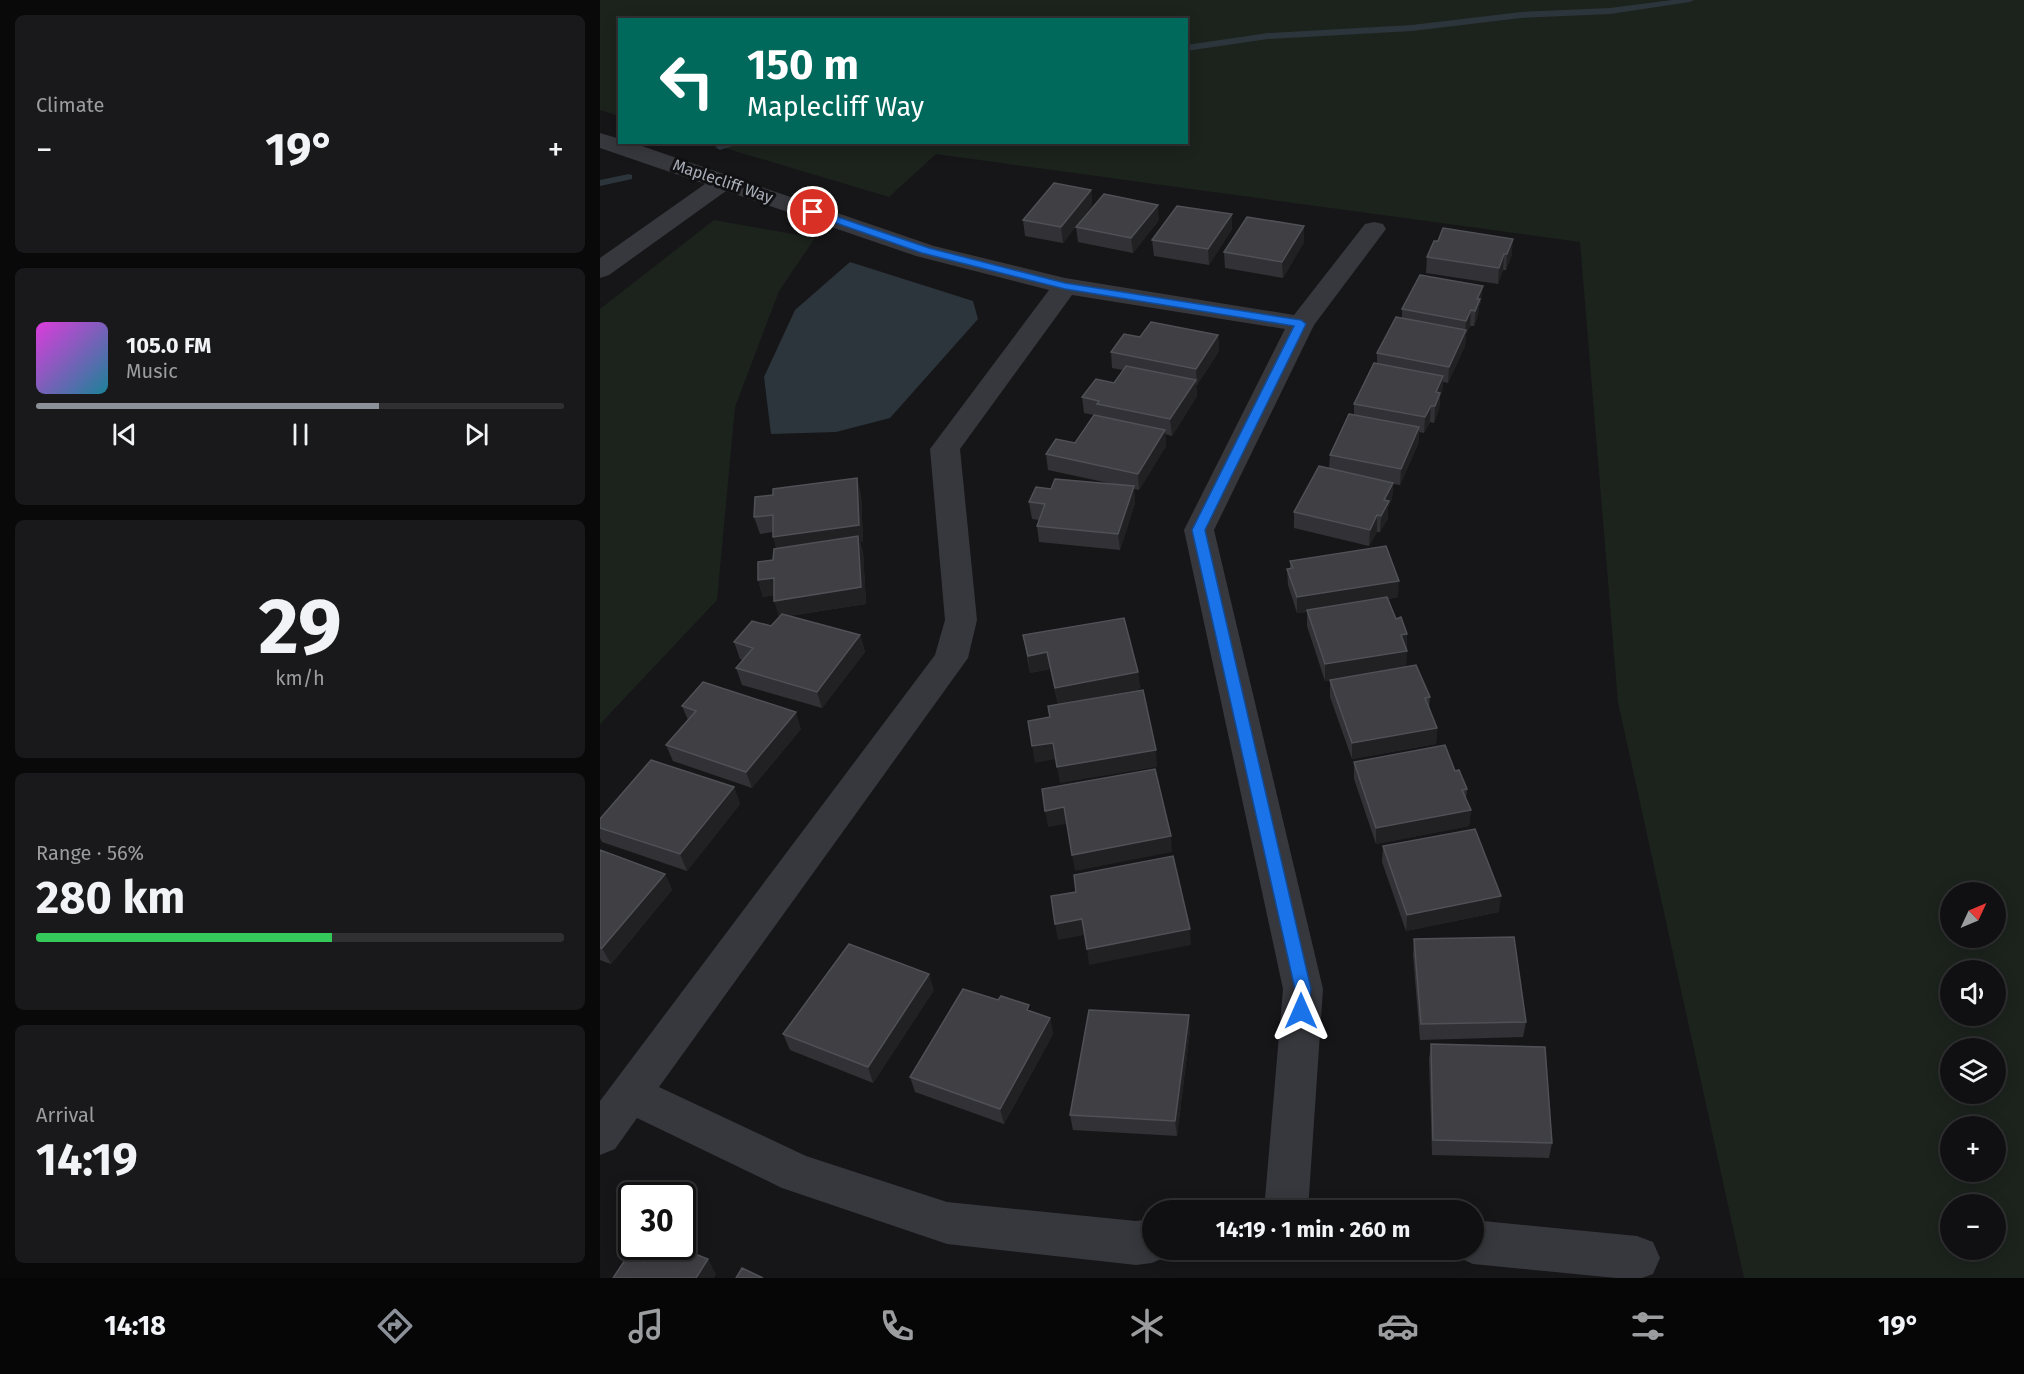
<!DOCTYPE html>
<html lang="en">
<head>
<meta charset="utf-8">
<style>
  body { margin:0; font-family:"Fira Sans",sans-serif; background:#19191b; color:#f1f3f6; height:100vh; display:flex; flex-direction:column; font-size:22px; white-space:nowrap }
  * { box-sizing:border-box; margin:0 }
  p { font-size:20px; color:#9c9d9f }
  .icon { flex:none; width:33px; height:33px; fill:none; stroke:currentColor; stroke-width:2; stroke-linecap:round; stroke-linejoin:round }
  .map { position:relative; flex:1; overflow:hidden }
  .details { display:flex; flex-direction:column; gap:15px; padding:15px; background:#09090a; width:600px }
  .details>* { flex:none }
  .guide { position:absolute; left:18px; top:18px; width:570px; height:126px; border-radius:0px; box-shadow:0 3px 15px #0003,0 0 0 2px #303032; background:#00695c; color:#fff; overflow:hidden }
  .needle { width:39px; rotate:46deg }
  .fabs { position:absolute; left:1340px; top:882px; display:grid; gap:12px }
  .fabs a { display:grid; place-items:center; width:66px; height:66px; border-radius:50%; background:#101012; box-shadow:0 3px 15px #0003,0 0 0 2px #303032; font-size:30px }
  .speed { position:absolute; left:18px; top:1182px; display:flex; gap:12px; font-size:30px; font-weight:700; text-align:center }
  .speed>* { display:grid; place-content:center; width:78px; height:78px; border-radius:50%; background:#101012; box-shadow:0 3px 15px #0003,0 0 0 2px #303032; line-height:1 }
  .speed .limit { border:3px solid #111; border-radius:9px; background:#fff; color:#111 }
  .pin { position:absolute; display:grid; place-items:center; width:51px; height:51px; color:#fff; margin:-26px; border:3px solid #fff; border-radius:50%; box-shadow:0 2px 6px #0007 }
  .me { position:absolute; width:66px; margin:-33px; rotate:0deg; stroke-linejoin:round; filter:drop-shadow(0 0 4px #0008) }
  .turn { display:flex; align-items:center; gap:21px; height:126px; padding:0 30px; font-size:27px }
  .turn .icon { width:78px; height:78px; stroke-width:2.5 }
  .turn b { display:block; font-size:42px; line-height:51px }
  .big { font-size:45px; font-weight:700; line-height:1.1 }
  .details .widget { flex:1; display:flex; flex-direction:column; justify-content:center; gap:9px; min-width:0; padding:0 21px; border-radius:9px; background:#19191b }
  .details .dial { align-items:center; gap:0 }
  .dial b { font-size:78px; line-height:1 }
  .song { display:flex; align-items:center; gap:18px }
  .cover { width:72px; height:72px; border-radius:9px; background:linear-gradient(135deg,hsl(300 70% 55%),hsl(190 70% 35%)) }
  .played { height:6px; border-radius:3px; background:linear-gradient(90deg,#8c9099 65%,#303032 65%) }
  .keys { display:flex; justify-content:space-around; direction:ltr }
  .heat { display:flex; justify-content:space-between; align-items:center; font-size:33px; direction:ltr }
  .charge { height:9px; border-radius:4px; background:linear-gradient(90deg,#34c759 56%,#303032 0) }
  .trip { position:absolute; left:542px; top:1200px; width:342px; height:60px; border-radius:30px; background:#101012; box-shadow:0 3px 15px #0003,0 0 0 2px #303032; font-weight:700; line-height:60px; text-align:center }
  .tabs { display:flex; height:96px; justify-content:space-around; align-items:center; background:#060607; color:#9c9d9f }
  .tabs .icon { width:42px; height:42px }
  .tabs .active { color:#8c9099 }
  .tabs b { font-size:27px; color:#f1f3f6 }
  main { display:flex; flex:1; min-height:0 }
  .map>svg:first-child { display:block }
  .green { fill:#1c231d; fill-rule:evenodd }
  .water { fill:#2c353c }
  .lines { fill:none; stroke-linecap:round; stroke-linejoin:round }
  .stream { fill:#2c353c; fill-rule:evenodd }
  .minor { fill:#37383d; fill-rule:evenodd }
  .wall { fill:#323236 }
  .shaded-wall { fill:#212124 }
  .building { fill:#3f3f44; stroke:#4f5156; stroke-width:1.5 }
  .route { fill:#1a73e8; stroke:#114b97; stroke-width:1.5 }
  .labels { text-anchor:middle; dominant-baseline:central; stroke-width:6; stroke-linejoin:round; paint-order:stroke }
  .far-street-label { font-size:16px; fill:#a8adb8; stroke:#111113 }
</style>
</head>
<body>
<main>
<section class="details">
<div class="widget"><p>Climate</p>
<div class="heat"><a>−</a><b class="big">19°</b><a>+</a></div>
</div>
<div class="widget">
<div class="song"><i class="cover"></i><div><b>105.0 FM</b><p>Music</p></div></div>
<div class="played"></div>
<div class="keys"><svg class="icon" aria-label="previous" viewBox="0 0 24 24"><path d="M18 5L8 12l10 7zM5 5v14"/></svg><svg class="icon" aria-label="pause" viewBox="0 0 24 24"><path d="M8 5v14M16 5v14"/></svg><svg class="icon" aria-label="next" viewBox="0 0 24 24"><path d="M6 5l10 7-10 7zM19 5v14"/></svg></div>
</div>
<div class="widget dial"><b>29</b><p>km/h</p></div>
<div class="widget"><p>Range · 56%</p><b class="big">280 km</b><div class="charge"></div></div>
<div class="widget"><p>Arrival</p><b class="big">14:19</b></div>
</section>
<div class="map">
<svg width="1424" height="1278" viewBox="0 0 1424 1278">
  <rect width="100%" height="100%" fill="#161618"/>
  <!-- green -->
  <path class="green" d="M0,0H1424V1278H1144L1018,702L980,242L336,154L289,197L108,143L586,142V20H20L19,116L0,110ZM1350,892H1395V938H1350ZM1350,970H1395V1016H1350ZM1350,1048H1395V1094H1350ZM1350,1126H1395V1172H1350ZM1350,1204H1395V1250H1350Z
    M114,220L215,238L179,291L135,407L117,600L0,724V309Z"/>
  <!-- water -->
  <path class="water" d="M250,262L373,301L378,319L290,418L236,432L171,434L164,377L195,310Z"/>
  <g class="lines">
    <!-- stream -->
    <path class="stream" d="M1072,0H1094L1090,2L1010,14L921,18L812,31L668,39L586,51V45L668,33L812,25L921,12L1010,8Z
      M127,142H145L120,150L115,147Z
      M29,174L32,175V179L0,186V180Z"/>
    <!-- minor -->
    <path class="minor" d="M0,133L20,139V142H30L334,246L465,278L694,315L765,224L774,222L783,224L786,229L714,325L614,530L723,989L708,1210H664L683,989L584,530L685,329L472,295L360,449L377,620L368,658L59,1087L206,1156L347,1202L536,1221L552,1219V1250H571L568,1256L552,1263L536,1265L347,1244L182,1188L37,1118L15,1149L0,1155V1101L335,655L345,620L330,449L449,290L316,256L126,191L9,275L0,278V258L105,184L0,148Z
      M873,1220L1037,1236L1053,1242L1060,1258L1053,1274L1042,1278H1016L873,1264L857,1257L854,1250H873Z"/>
  </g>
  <!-- wall -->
  <path class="wall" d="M491,190L492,205L463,243L425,236L423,220Z
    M632,214V229L609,265L554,256L552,240Z
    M559,220L533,253L478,242L476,227Z
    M704,226V242L683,278L625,268L624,252Z
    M912,254L906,270H903L898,284L826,273L827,257Z
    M881,302L879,306L878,315L874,326H870L866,334L865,346L848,383L843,382L842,392L840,396L839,409L834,423L830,422L824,433L819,432L818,444L800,485L793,484L792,499L788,507V518L780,532H777L769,546L694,528V512L729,468L730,455L754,415V404L777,364V353L802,318V309Z
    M618,335L619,351L597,385H596L597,396L572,436L565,434L566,446L539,490L534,489L535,503L520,550L439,542L437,526L439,520L432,519L429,502L451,489L513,484L448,470L446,454L475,443L494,415L484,413L482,397L514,383L523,370L512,368L511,352L540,337Z
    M261,494L263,542H260L263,552L266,604L188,616L260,635L265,652L222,708L142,685L136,668L143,660L140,659L134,642L171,626L179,617L174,595L163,597L158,580L173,560L176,548L173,532L160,534L154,517Z
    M690,561L798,597L788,599L796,619L807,634L806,667L830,697L829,708L837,728L836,744L752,759L730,697V680L748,677L725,681L707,626V612L697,613L688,585L687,569H690Z
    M423,635L538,672L540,689L458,704L450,669L430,673Z
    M82,706L201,729L152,788L73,761L66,745L88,720Z
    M754,762L855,771L867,789L866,799L871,810L869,826L776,844L754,779Z
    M134,787L140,804L87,871L2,842L0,838V819Z
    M783,846L899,912L806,931L782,862Z
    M0,850L65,874L72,890L11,964L0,960Z
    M814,939L926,1022L923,1037L820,1040L813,955Z
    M334,990L273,1083L190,1050L183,1034Z
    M430,1011L450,1018L453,1034L404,1124L315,1092L310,1077Z
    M590,1030L577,1136L473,1130L470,1115Z
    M831,1044L952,1143L949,1158L832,1155L829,1059Z"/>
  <!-- shaded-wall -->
  <path class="shaded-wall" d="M491,190L492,205L463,243L461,227Z
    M558,205L559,220L533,253L531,238Z
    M632,214V229L609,265L608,249Z
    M704,226V242L683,278L682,262Z
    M913,239L912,254L906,270L907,254Z
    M904,254L903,270L898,284L899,268Z
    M883,286L881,302L879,306L878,315L874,326L877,299Z
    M871,310L870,326L866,334L865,346L848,383L849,367L865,333L866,321Z
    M618,335L619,351L597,385L596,369Z
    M843,376L842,392L840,396L839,409L834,423L836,392Z
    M596,380L597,396L572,436L570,419Z
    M831,406L830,422L824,433L825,417Z
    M819,427L818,444L800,485L801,469Z
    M565,430L566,446L539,490L538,474Z
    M257,478L261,494L263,542H260L263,552L266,604L179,617L174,601L178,554L173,537Z
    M793,483L792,499L788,507V518L780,532L781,516L784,500Z
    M534,486L535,503L520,550L518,534Z
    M777,515V532L769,546L770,530Z
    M174,578L179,594L163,597L158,580Z
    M799,581L798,597L697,613V597Z
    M807,634L806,650L801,635Z
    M260,635L265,652L222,708L217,692Z
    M807,651L806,667L725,681V664Z
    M447,652L450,669L430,673L428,656Z
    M538,672L540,689L458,704L455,688Z
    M196,712L201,729L152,788L146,772Z
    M837,728L836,744L752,759V743Z
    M453,743L456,759L435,763L432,746Z
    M556,750L557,767L460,783L457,767Z
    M134,787L140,804L87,871L80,854Z
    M464,807L466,824L448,827L445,811Z
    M871,810L869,826L776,844V828Z
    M571,836L572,852L475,871L472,855Z
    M65,874L72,890L11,964L2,948Z
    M901,896L899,912L806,931L807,915Z
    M482,919L484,935L458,940L455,924Z
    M590,929L591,945L489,965L487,949Z
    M329,974L334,990L273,1083L268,1067Z
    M589,1015L590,1030L577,1136L575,1121Z
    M450,1018L453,1034L404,1124L400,1109Z
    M108,1259L116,1274L114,1278H96Z"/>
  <!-- building -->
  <path class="building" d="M454,183L491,190L461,227L423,220Z
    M504,194L558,205L531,238L476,227Z
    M577,206L632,214L608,249L552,240Z
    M647,217L704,226L682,262L624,252Z
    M843,228L913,239L907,254H904L899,268L827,257L834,241H838Z
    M820,275L883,286L877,299H880L875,311L871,310L866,321L802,309Z
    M796,317L866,330L849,367L777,353Z
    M551,322L618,335L596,369L511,352L524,334L540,337Z
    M774,363L843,376L836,392L840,393L835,406H831L825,417L754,404Z
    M526,366L596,380L570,419L497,404L499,401L482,397L496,379L514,383Z
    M749,414L819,427L801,469L730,455Z
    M494,415L565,430L538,474L446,454L456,439L475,443Z
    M719,466L793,483L784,500L789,501L781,516L777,515L770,530L694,512Z
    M257,478L259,525L173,537V515L154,517L155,497L173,495V489Z
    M455,479L534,486L518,534L437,526L445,504L429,502L436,487L451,489Z
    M258,536L261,587L174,601V578L158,580V562L173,560L174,549Z
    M786,546L799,581L697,597L687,569L693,568L690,561Z
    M787,597L796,619L801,617L807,634L801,635L807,651L725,664L707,610Z
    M182,614L260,635L217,692L136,668L153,648L134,642L152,621L171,626Z
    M524,618L538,672L455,688L447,652L428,656L423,635Z
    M816,665L830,697L825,698L837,728L752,743L730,680Z
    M103,682L196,712L146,772L66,745L96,711L82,706Z
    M543,690L556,750L457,767L453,743L432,746L428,721L450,717L448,706Z
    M845,745L855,771L859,770L867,789L862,790L871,810L776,828L754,762Z
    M51,760L134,787L80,854L0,828V819Z
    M555,769L571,836L472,855L464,807L445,811L442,789Z
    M875,829L901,896L807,915L783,846Z
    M0,850L65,874L2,948H0Z
    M573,856L590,929L487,949L482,919L455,924L451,896L476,892L474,875Z
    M914,937L926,1022L821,1024L814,939Z
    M249,944L329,974L268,1067L183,1034Z
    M363,989L398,1000L401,996L429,1005L427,1010L450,1018L400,1109L310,1077Z
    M489,1010L589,1015L575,1121L470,1115Z
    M831,1044L945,1047L952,1143L833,1140Z
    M54,1246H75L108,1259L96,1278H13L29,1254L44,1262Z
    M142,1268L163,1278H136Z"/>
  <!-- route -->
  <path class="route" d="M210,210H217L329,248L465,283L701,320L706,324L605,530L711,989L707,1016L701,1018L695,1016L693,1011L695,989L592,530L694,326L465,289L322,253L210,214Z"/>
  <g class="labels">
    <!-- far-street labels -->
    <g class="far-street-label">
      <text transform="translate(123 181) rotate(19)">Maplecliff Way</text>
    </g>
  </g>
</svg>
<div class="fabs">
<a><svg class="needle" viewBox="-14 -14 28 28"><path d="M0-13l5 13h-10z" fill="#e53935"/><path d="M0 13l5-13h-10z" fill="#9c9d9f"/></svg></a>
<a><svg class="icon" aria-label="sound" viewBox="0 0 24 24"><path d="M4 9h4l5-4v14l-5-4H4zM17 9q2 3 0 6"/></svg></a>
<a><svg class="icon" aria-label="layers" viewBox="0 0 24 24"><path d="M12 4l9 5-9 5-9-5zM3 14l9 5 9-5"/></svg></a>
<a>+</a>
<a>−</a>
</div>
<div class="speed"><div class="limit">30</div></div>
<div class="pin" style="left:213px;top:212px;background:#d93025"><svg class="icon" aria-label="arrive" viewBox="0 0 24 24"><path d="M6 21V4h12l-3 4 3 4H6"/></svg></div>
<svg class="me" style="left:701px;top:1011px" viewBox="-20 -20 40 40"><path d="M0-17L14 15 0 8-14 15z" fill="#1a73e8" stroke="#fff" stroke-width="4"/></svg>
<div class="trip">14:19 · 1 min · 260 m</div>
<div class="guide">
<div class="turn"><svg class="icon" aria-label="left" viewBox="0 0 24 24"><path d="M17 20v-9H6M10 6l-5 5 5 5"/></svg><div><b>150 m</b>Maplecliff Way</div></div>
</div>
</div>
</main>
<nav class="tabs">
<b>14:18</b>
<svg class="icon active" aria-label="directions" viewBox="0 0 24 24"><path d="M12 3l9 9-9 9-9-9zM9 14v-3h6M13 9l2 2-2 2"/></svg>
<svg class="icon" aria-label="music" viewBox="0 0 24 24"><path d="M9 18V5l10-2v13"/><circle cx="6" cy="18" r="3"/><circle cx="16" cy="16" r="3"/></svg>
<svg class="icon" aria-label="phone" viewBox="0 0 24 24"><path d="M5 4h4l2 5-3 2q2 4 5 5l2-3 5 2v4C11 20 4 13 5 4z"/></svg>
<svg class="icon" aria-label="climate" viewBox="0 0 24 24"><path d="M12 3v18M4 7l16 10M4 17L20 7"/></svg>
<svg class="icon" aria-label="car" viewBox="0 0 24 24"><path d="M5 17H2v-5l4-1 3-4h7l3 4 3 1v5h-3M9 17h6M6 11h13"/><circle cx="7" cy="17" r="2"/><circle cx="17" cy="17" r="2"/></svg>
<svg class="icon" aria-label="filters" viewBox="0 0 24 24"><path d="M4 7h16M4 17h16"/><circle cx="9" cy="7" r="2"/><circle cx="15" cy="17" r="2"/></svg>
<b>19°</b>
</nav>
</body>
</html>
